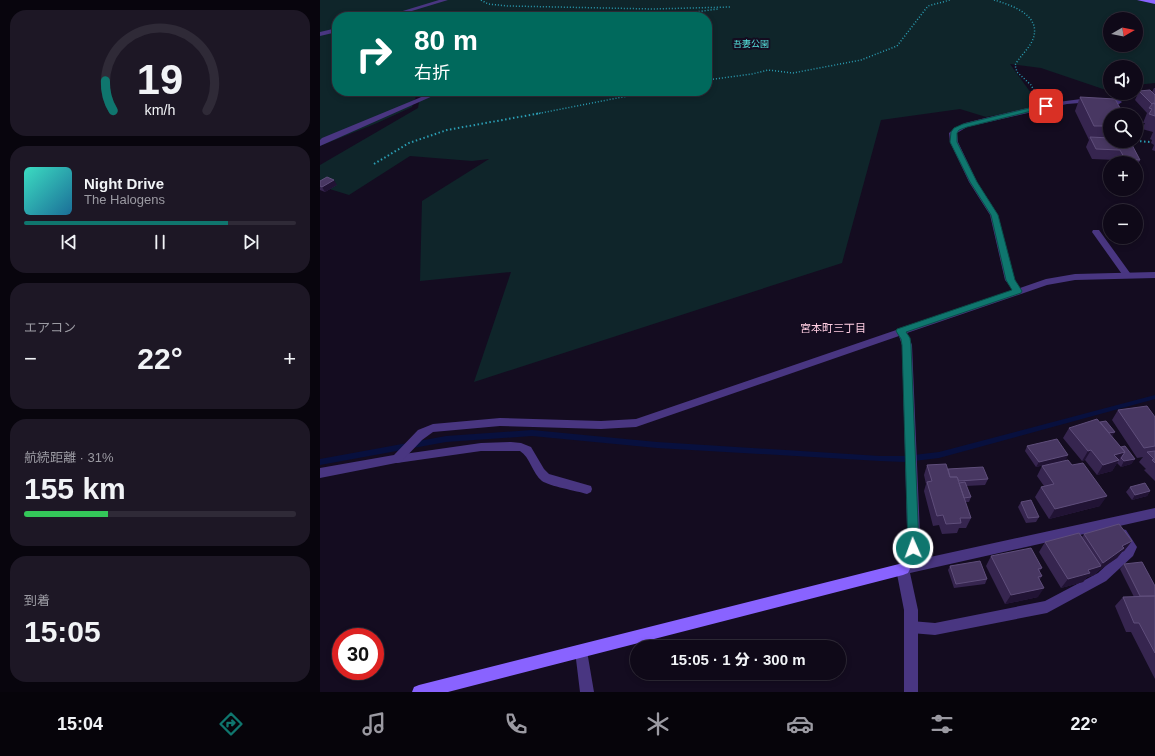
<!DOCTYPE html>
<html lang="ja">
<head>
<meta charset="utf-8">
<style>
  body { margin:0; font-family:Helvetica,"Noto Sans JP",sans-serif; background:#1d1725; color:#f1f3f6; height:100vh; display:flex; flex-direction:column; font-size:15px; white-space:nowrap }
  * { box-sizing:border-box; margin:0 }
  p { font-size:13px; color:#9b9aa2 }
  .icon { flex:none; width:22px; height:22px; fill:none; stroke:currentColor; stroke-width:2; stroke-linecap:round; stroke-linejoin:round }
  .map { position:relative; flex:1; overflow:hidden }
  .details { display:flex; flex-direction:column; gap:10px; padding:10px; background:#08050d; width:320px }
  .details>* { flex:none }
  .banner { position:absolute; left:12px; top:12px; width:380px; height:84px; border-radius:16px; box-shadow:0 2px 6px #0003,0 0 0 1px #2f2a37; background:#00695c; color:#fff; overflow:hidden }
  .needle { width:26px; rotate:81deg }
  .tools { position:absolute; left:783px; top:12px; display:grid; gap:8px }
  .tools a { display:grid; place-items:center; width:40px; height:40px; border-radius:50%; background:#0f0918; box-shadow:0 2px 6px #0003,0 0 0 1px #2f2a37; font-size:20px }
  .speed { position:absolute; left:12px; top:628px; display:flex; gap:8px; font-size:20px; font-weight:700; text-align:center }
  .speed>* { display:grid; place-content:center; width:52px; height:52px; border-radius:50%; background:#0f0918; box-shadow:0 2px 6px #0003,0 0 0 1px #2f2a37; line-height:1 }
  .speed .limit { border:6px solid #d22; background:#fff; color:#111 }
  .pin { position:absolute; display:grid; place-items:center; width:34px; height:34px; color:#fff; margin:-17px; border-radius:8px; box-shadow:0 2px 6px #0006 }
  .me { position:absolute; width:44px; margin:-22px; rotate:358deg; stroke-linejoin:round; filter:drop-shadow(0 0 3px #0008) }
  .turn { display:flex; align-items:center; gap:14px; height:84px; padding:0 16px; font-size:18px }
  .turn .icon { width:52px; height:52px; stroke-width:2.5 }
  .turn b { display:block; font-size:28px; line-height:34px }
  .big { font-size:30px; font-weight:800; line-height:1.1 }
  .details .widget { flex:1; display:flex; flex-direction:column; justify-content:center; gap:6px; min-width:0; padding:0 14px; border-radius:16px; background:#1d1725 }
  .details .dial { align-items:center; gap:0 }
  .dial svg { height:104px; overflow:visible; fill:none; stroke:#2f2a37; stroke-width:7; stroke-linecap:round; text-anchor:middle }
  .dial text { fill:#f1f3f6; stroke:none }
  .song { display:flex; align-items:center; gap:12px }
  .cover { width:48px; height:48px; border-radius:6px; background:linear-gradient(135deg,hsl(170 70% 55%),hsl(200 70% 35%)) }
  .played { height:4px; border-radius:2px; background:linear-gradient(90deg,#0f766e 75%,#2f2a37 75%) }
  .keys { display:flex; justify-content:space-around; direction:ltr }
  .heat { display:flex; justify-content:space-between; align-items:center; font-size:22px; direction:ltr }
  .charge { height:6px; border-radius:3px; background:linear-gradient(90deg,#34c759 31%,#2f2a37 0) }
  .trip { position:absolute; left:310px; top:640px; width:216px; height:40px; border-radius:20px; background:#0f0918; box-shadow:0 2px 6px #0003,0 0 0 1px #2f2a37; font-weight:800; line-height:40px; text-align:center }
  .menu { display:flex; height:64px; justify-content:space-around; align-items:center; background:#06040a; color:#9b9aa2 }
  .menu .icon { width:28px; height:28px }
  .menu .active { color:#0f766e }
  .menu b { font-size:18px; color:#f1f3f6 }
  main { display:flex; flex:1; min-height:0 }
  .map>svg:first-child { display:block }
  .green { fill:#0f252a; fill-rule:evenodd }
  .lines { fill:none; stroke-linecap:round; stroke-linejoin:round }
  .stream { fill:#08103e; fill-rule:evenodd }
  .path-far1 { stroke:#2b9eb4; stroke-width:1.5; stroke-dasharray:1 2; stroke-linecap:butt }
  .path { stroke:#2b9eb4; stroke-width:2; stroke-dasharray:1.5 2.5; stroke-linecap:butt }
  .lane { fill:#493681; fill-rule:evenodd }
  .street { fill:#493681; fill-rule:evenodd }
  .secondary { fill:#8963ff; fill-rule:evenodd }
  .wall { fill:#36254f }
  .shaded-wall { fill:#211334 }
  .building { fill:#483762; stroke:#5f4e7b }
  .route { fill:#0f766e; stroke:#0a4d48 }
  .labels { text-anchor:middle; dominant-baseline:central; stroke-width:4; stroke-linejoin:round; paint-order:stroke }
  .far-park-label { font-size:9px; fill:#55e1dd; stroke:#140c20 }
  .neighbourhood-label { font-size:11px; fill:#ffcee2; stroke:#140c20 }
</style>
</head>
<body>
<main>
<section class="details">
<div class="widget dial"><svg viewBox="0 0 100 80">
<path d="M14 69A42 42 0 1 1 86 69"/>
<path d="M14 69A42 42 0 0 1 8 46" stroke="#0f766e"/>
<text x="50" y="56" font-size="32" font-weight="700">19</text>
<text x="50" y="72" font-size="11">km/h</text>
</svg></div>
<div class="widget">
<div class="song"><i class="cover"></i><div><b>Night Drive</b><p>The Halogens</p></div></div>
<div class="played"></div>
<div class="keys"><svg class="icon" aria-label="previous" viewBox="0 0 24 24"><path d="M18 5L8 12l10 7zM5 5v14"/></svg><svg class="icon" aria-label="pause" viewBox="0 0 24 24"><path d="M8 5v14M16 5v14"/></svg><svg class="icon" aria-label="next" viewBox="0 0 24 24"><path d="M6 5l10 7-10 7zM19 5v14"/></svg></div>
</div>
<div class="widget"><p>エアコン</p>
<div class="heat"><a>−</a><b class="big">22°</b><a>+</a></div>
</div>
<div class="widget"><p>航続距離 · 31%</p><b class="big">155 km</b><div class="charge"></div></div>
<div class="widget"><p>到着</p><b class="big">15:05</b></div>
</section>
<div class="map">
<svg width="835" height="692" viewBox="0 0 835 692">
  <rect width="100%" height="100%" fill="#140c20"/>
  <!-- green -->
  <path class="green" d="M0,0H835V83L816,85V67H790V89H783L721,68L690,64L721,107L666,117L640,109L561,120L522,263L154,382L191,272L100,281L102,201L169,159L152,161L90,156L29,195L0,186V165L98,108L101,91H387V17H17V91H98L92,107L57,123L0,146ZM790,19H816V45H790Z"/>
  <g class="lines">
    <!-- stream -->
    <path class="stream" d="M835,395V399L619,458L585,462L560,461L337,448L212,436L126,442L0,465V459L126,436L212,430L337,442L560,456H585L619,452Z"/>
    <!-- path-far1 -->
    <path class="path-far1" d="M161,0L168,4L188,6L332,9L410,7
      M674,0C691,5 722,15 713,39C709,49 700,56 695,65L697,72L711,85L717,96
      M337,17L398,9
      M387,80L432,74L448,70L473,73L541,60L577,46L608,6L630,0
      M216,114L333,91"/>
    <!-- path -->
    <path class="path" d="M816,141L831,142
      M54,164L89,143L127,130L221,113"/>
    <!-- lane -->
    <path class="lane" d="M773,230H779L810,273L811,275L810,277H804L772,232Z
      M191,442L201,443L211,447L224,469L229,474L271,486L272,489L271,492L267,494C257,491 229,486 222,481C212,473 210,457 200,451H161L77,463L73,462L72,459L73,456L77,455L161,443Z
      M802,529L806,530L817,547L813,556L786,581L727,613L615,635L591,633L587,631L585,627L587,623L591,621L615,623L725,601L778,573L805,548L796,534L798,530Z
      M261,645L266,646L267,651L274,692H260L255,651L256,646Z"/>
    <!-- street -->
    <path class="street" d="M119,0H128L72,17H63Z
      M17,28V32L0,36V32Z
      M116,91H124L0,146V140L2,138Z
      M773,98L799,100L802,102L799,104L773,102L747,104L647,127L637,133L638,142L657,182L678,215L694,280L700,288L726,279L755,274L835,272V278L755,280L727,285L587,333L592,345L601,559L835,508V518L590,573L598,610V692H584V610L576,569L578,565L588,562L582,345L579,336L316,427L281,429L180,426L113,432L102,440L81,462L0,478V468L74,455L98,430L113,424L180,418L281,421L316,419L693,290L685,280L670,215L649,182L630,142L629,133L635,128L645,123C687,113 729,101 773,98Z"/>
    <!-- secondary -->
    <path class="secondary" d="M817,0H835V4Z
      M583,563L588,565L590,569L588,573L583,575L128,692H92L94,687L99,685Z"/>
  </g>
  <!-- wall -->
  <path class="wall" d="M834,88H835V151L832,150L834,145L831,143L832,140L830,139L833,132L822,129L825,123H823L827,113L815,100L819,91L832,92Z
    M760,97L790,115V141L820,160L816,169V163H797L796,160L772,159L766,147L769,140L755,111Z
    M0,181L17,185L5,192L0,190Z
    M798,410L835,417V481L824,470L826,469L819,462L823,457L817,458L792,420Z
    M780,422L795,432L792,436L801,447L815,459L811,464L801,467L797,463L792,471L777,475L765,460L762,461L743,438L749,428Z
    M707,446L746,460L716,467L705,451Z
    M607,465L628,469L668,479L665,485L646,486L651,497L649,502H645L651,518L646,528H639L637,533L622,534L619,525L613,526L604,491L606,484L604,475Z
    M722,466L780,506L729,519L715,497L721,487L724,486L717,476Z
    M810,487L830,491L827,496L812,500L806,492Z
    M701,502L719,517L716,522L706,523L698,507Z
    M764,534L812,541L804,551L802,552L797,558L778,571L774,575L767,577L763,582L741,588L719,552L725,542L762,537Z
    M671,556L722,568L719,572L722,576L720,579L718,597L685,604L666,566Z
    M804,564L835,586V679L811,632H806L795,606L803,597H814L800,569Z
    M630,566L667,579L665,584L634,588L628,570Z"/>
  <!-- shaded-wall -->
  <path class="shaded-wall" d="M14,180L17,185L5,192L2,187Z
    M795,432L791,437L784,434Z
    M771,450L765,460L762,461L768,451Z
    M805,452L801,458V457L792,471L777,475L783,465L794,455Z
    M748,455L746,460L716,467L719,462Z
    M815,459L811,464L801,467L804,461Z
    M830,491L827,496L812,500L815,495Z
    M787,496L780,506L729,519L735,509Z
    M812,541L804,551L802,552L797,558L778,571L774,575L767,577L763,582L741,588L748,579L768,570L780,566L783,563L802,546Z
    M724,588L718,597L685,604L691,595Z"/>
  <!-- building -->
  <path class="building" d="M830,90L835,95V104L833,103L832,104L819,91Z
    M760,97L795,99L804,115H790V126H774Z
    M833,103L835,104V116L829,114L832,109L829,108Z
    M770,137L790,138V141H810L820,160L805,159L800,150L776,149Z
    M7,177L14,180L2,187L0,186V181Z
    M827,406L835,417V446L824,448L798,410Z
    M777,419L805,452L794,455L799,460L783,465L771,450L768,451L749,428Z
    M786,421L795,432L789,433L780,422Z
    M737,439L748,455L719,462L707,446Z
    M805,446L815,459L804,461L801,458L805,452L801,447Z
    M835,451V463L832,460L834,459L827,452Z
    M748,460L752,465L763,463L787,496L735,509L721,487L734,484L722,466Z
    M626,464L630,477H637L651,518H640L641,523L626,524L623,515L617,516L607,482L612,481L607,465Z
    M663,467L668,479L639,481L637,477H630L628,469Z
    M645,482L651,497L644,498L639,483Z
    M825,483L830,491L815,495L810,487Z
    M711,500L719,517L708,518L701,502Z
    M799,524L812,541L802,546L804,548L783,563L764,534Z
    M759,533L781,566L768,570L770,573L748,579L725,542Z
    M711,548L722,568L718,569L722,576L718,577L724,588L691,595L671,556Z
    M660,561L667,579L636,584L630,566Z
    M822,562L835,586V596H820L804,564Z
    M835,596V653L819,623H814L803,597Z"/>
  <!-- route -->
  <path class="route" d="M726,104L729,106L728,107L647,127L639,130L637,133V142L657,182L678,215L695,280L702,291L701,293L586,332L590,338L591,345L599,548L597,552L593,553L589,552L588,548L582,345L581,339L576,331L577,329L692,290L686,280L671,215L650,182L630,142L631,132L634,128L643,124Z"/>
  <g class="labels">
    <!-- far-park labels -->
    <g class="far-park-label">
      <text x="431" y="44">吾妻公園</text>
    </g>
    <!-- neighbourhood labels -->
    <g class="neighbourhood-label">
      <text x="513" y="328">宮本町三丁目</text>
    </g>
  </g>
</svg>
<div class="tools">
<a><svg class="needle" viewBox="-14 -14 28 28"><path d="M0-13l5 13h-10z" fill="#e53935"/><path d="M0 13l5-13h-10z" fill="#9b9aa2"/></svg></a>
<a><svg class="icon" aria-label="sound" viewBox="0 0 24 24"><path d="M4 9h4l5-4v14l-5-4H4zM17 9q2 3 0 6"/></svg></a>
<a><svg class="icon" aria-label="search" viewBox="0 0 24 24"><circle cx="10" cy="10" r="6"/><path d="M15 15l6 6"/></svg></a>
<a>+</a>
<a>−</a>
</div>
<div class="speed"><div class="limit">30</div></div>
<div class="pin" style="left:726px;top:106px;background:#d93025"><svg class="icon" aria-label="arrive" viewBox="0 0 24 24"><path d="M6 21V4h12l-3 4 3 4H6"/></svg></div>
<svg class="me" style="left:593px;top:548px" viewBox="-20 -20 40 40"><circle r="17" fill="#0f766e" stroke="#fff" stroke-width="3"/><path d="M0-11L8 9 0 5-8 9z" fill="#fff"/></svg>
<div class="trip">15:05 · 1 分 · 300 m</div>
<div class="banner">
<div class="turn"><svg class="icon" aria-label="right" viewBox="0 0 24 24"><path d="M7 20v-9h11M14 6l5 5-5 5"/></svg><div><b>80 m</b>右折</div></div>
</div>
</div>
</main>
<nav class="menu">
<b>15:04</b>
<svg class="icon active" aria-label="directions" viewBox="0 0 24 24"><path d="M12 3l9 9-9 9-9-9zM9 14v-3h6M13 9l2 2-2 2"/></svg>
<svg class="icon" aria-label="music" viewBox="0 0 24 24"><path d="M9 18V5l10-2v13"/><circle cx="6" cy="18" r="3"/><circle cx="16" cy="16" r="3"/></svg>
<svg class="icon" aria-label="phone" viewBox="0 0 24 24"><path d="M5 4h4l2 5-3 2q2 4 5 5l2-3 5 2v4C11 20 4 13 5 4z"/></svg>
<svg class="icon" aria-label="climate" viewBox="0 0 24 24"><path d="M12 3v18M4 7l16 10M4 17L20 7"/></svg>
<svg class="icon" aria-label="car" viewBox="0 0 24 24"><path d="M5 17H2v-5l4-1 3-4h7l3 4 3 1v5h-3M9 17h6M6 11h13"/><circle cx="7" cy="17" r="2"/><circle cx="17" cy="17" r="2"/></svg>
<svg class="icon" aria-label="filters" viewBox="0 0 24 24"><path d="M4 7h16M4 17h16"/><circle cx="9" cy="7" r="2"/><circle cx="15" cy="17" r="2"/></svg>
<b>22°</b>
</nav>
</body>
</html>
